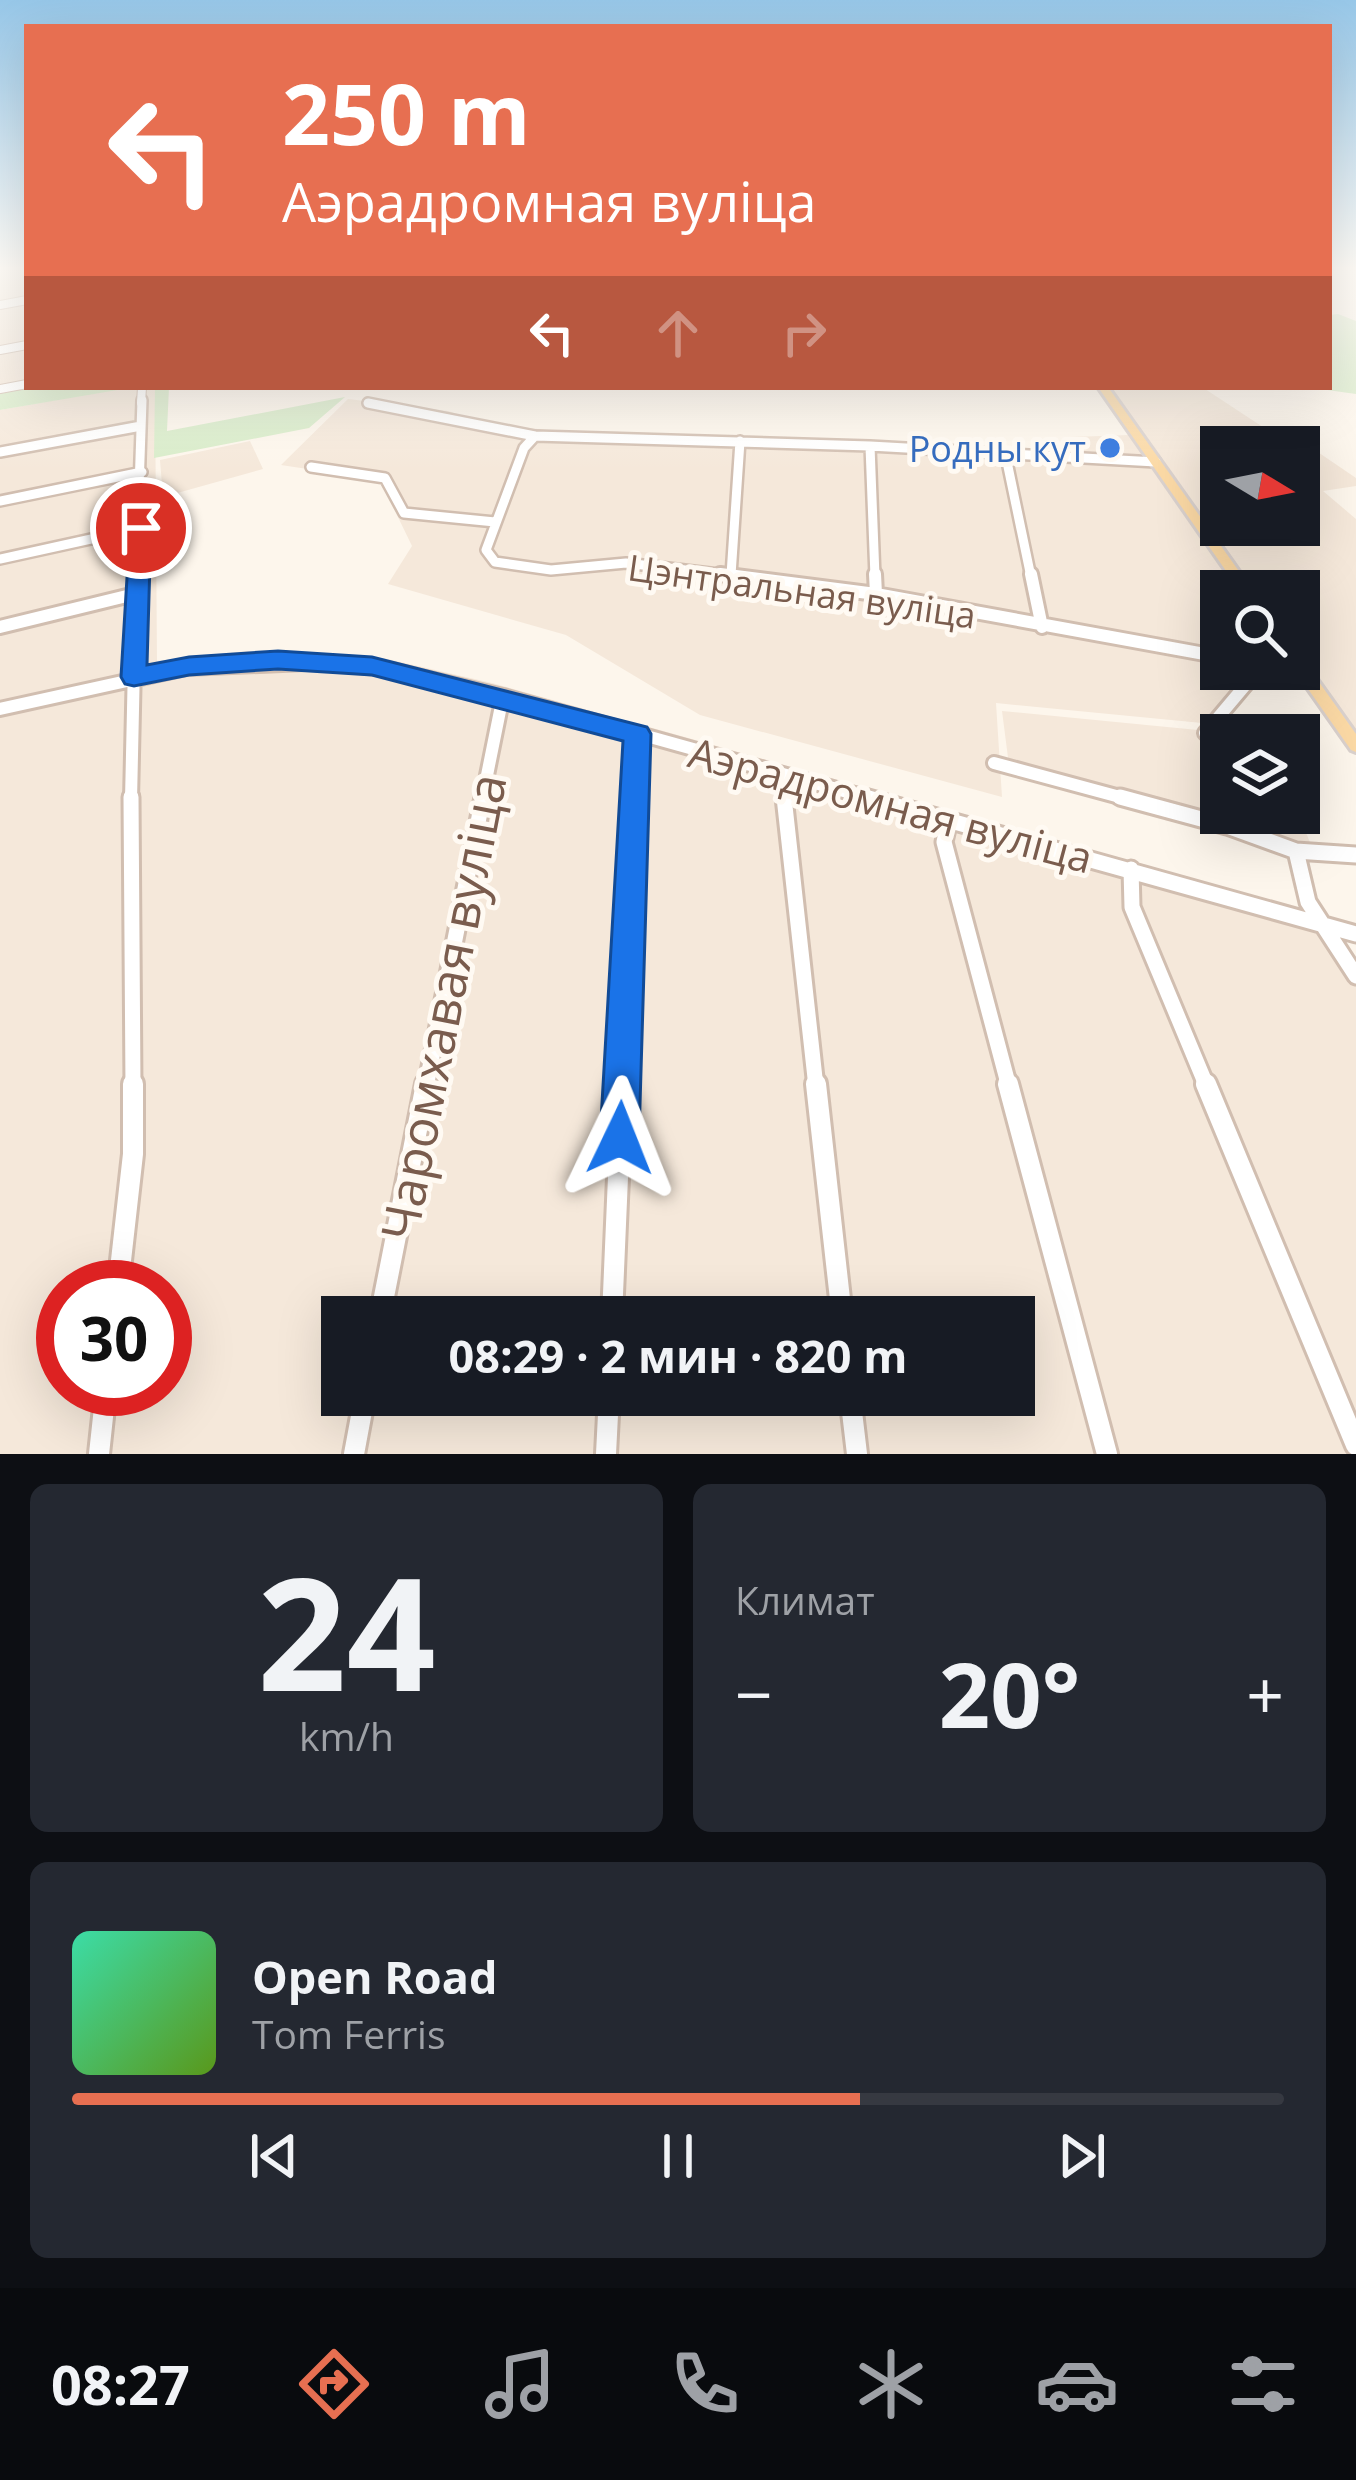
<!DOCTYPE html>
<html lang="ru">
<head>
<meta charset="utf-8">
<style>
  body { margin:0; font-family:"Open Sans",sans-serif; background:#242831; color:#f1f3f6; height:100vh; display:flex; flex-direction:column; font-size:45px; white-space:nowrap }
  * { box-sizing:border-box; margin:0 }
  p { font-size:39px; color:#9ea1a6 }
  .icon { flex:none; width:66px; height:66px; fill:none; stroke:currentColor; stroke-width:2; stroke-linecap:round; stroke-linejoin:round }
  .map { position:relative; height:1454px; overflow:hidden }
  .side { display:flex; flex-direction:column; gap:30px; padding:30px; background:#0d0f14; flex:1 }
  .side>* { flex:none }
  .banner { position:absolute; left:24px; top:24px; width:1308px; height:366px; border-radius:0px; box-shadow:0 12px 48px #0002; background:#e76f51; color:#fff; overflow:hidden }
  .needle { width:78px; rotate:100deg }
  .fabs { position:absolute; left:1200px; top:426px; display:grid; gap:24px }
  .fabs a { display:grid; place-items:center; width:120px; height:120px; border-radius:0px; background:#171b24; box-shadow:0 12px 48px #0002; font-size:60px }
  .speed { position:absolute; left:36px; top:1260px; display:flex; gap:24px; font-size:60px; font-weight:700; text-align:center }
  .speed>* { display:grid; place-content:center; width:156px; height:156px; border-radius:50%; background:#171b24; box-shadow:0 12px 48px #0002; line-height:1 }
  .speed .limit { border:18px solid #d22; background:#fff; color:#111 }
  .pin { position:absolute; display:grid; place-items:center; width:102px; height:102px; color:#fff; margin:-51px; border:6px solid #fff; border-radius:50%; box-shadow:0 3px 12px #0007 }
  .me { position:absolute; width:132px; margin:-66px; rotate:2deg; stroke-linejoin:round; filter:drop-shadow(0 0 9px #0008) }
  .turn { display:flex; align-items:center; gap:42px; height:252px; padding:0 60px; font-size:54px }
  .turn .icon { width:156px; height:156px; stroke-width:2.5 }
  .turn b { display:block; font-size:84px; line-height:102px }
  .lanes { display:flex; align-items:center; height:114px; padding:0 60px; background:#0003; justify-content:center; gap:60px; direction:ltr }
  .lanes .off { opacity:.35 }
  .big { font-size:90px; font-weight:700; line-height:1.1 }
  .side .widget { flex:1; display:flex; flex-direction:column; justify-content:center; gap:18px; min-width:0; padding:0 42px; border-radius:18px; background:#242831 }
  .side .dial { align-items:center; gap:0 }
  .dial b { font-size:156px; line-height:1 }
  .song { display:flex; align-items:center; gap:36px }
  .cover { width:144px; height:144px; border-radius:18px; background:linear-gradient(135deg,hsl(160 70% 55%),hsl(90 70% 35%)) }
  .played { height:12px; border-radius:6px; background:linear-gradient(90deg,#e76f51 65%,#363941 65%) }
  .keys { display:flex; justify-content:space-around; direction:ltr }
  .heat { display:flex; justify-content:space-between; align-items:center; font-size:66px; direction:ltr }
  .side .tiles { flex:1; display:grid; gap:30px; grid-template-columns:1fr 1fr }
  .widget:last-child { grid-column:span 2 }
  .trip { position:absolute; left:321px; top:1296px; width:714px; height:120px; border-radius:0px; background:#171b24; box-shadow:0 12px 48px #0002; font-weight:700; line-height:120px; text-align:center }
  .menu { display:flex; height:192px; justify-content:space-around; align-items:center; background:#090b0e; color:#9ea1a6 }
  .menu .icon { width:84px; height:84px }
  .menu .current { color:#e76f51 }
  .menu b { font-size:54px; color:#f1f3f6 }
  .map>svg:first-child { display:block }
  .residential { fill:#f5e8da; fill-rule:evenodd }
  .green { fill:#d8ecc9 }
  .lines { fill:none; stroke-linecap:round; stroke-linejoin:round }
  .minor-far4-casing { stroke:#d1beb0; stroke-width:10 }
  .minor-far3-casing { stroke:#d1beb0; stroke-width:14 }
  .minor-far2-casing { stroke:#d1beb0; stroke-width:18 }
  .minor-far1-casing { stroke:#d1beb0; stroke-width:21 }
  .minor-casing { stroke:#d1beb0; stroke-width:26 }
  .major-casing { stroke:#dad1cd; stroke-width:6 }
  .minor-far4 { stroke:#fff; stroke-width:8 }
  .minor-far3 { stroke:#fff; stroke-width:9 }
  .minor-far2 { stroke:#fff; stroke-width:12 }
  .minor-far1 { stroke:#fff; stroke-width:15 }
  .minor { stroke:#fff; stroke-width:20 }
  .major { fill:#fbd9a5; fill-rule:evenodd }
  .route { fill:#1a73e8; stroke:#114b97; stroke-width:3 }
  .shop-dot { fill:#3f7fe0; stroke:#fffaf3; stroke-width:4.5 }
  .labels { text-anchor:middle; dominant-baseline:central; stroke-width:10; stroke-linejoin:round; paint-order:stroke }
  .far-shop-label { font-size:36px; fill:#366cbe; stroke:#fffaf3; text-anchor:end }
  .far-street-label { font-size:36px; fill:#7a5c4d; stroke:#fffaf3 }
  .street-label { font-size:42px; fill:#7a5c4d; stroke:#fffaf3 }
  .near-street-label { font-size:51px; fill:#7a5c4d; stroke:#fffaf3 }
</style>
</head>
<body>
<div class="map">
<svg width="1356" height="1454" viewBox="0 0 1356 1454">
  <rect width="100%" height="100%" fill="#fdf6ec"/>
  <!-- residential -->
  <path class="residential" d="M0,266H27V387L0,391Z
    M129,387H155L157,661L248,651L383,658L492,683L1329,918L1356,966V1454H0V410ZM63,1287H165V1389H63ZM342,1317H1014V1395H342Z
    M1095,387H1202L1287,443L1306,444L1356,478V486L1323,491L1356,519V753L1293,669H1299V591H1221V669H1252L1202,723L996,703L1002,797L700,715L566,635L388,584L412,546L380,480L281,465L348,399L448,411L486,423L607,437H743L1079,457L1070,437L1130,435ZM1221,447H1299V525H1221Z
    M250,441L263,469L163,497L160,460Z
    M1002,711L1249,735H1221V813H1298L1318,862L1010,773Z"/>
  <!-- green -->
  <path class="green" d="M1338,314L1356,321V394L1306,387H1329V315Z
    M27,387H129V388L0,410V391Z
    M155,387H169L167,431L345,397L309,428L154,458Z"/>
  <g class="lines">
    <!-- minor-far4 casing -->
    <g class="minor-far4-casing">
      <path id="minor-far4" d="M0,305L27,300
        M0,350L27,345
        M0,389L27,384
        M141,403L142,387"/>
    </g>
    <!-- minor-far3 casing -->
    <g class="minor-far3-casing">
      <path id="minor-far3" d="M368,403L535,436
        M870,446L875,577
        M0,452L141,426
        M1006,457L1031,577
        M311,467L385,478L404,513L495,522
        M0,501L142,472
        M0,559L141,528
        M731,575L740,441
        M136,577L142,400
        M744,577L626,563L551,570L495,562L486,550L524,448L535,436L870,446L1156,462"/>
    </g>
    <!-- minor-far2 casing -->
    <g class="minor-far2-casing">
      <path id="minor-far2" d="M720,574L876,594L1221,657
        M875,574L876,594
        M1031,574L1042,627
        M0,627L139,593
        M0,709L186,668L328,662L392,670L503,696L876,800
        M1205,733L1259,669
        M994,763L1131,800
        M781,774L784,800
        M131,800L136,574
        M482,800L503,696
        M634,800L637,734"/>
    </g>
    <!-- minor-far1 casing -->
    <g class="minor-far1-casing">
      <path id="minor-far1" d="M131,797L133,1087
        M784,797L816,1087
        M865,797L1356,934
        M1120,797L1227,826L1296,851L1356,855
        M949,820L944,842L1009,1087
        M1296,851L1308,902L1356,976
        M1131,869L1132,907L1207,1087
        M426,1087L483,797
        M622,1087L634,797"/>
    </g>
    <!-- minor casing -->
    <g class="minor-casing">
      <path id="minor" d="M816,1084L842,1317
        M1008,1084L1107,1454
        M1206,1084L1356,1445
        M118,1287L133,1154V1084
        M380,1317L426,1084
        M612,1317L622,1084
        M850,1395L857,1454
        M99,1454L106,1389
        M354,1454L365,1395
        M606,1454L609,1395"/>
    </g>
    <!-- major casing -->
    <g class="major-casing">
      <path id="major" d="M1098,387H1108L1253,591H1240Z
        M1299,660L1304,661L1356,734V752L1351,750L1294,669H1299Z"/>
    </g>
    <!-- minor-far4 -->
    <use href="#minor-far4" class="minor-far4"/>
    <!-- minor-far3 -->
    <use href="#minor-far3" class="minor-far3"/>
    <!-- minor-far2 -->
    <use href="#minor-far2" class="minor-far2"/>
    <!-- minor-far1 -->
    <use href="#minor-far1" class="minor-far1"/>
    <!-- minor -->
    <use href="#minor" class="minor"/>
    <!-- major -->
    <use href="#major" class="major"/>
  </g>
  <!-- sky -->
  <linearGradient id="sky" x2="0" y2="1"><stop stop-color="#97c7e8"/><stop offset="0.57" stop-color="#fefbf6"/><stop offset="1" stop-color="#fefbf6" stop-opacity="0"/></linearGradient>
  <rect width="1356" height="470" fill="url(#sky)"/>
  <!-- route -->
  <path class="route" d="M141,521L151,528L147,665L189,657L278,651L372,657L647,727L651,734L639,1138L634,1152L620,1158L606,1152L600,1138L623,741L372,675L278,669L189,675L134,686L125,684L121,677L130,528Z"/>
  <!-- markers -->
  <circle class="shop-dot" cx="1110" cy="448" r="12"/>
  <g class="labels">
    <!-- far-shop labels -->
    <g class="far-shop-label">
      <text x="1086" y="448">Родны кут</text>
    </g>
    <!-- far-street labels -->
    <g class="far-street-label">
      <text transform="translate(802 591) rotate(8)">Цэнтральная вуліца</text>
    </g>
    <!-- street labels -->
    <g class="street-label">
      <text transform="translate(891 804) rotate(15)">Аэрадромная вуліца</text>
    </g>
    <!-- near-street labels -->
    <g class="near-street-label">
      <text transform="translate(442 1007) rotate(-79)">Чаромхавая вуліца</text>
    </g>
  </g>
</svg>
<div class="fabs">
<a><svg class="needle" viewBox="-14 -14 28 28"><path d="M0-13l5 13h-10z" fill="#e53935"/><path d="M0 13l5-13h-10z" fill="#9ea1a6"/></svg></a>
<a><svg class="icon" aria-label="search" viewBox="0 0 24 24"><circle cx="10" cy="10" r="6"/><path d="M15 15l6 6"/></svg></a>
<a><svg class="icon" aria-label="layers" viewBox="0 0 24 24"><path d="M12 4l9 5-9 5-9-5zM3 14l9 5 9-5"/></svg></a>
</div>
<div class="speed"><div class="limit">30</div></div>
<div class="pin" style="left:141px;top:528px;background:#d93025"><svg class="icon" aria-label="arrive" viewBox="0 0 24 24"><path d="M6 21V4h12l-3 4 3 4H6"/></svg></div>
<svg class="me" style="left:620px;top:1138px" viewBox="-20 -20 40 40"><path d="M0-17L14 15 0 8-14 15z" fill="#1a73e8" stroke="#fff" stroke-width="4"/></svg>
<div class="trip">08:29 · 2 мин · 820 m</div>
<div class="banner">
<div class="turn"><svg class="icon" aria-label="left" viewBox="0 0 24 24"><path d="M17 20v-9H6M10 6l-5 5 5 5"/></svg><div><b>250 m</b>Аэрадромная вуліца</div></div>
<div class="lanes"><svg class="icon" aria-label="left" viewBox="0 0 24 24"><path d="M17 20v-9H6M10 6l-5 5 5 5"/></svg><svg class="icon off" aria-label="ahead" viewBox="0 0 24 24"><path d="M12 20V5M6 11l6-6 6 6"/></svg><svg class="icon off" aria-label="right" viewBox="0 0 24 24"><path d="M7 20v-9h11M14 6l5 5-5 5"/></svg></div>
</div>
</div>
<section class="side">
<div class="tiles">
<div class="widget dial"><b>24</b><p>km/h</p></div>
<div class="widget"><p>Климат</p>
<div class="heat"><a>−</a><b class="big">20°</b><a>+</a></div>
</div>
<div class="widget">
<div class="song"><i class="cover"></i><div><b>Open Road</b><p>Tom Ferris</p></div></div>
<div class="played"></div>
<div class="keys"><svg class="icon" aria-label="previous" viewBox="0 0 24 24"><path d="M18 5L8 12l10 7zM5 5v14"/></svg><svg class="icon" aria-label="pause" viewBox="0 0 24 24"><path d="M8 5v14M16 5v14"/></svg><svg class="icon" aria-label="next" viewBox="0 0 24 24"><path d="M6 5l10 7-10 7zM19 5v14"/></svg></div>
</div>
</div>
</section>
<nav class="menu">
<b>08:27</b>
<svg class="icon current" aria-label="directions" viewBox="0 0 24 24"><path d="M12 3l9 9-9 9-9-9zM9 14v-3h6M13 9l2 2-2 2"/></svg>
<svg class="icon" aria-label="music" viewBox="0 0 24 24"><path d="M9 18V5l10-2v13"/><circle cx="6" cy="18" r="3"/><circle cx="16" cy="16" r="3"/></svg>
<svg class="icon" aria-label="phone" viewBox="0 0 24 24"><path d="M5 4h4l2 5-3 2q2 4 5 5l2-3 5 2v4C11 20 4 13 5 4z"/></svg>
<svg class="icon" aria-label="climate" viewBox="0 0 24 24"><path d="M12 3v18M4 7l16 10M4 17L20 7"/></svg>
<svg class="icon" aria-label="car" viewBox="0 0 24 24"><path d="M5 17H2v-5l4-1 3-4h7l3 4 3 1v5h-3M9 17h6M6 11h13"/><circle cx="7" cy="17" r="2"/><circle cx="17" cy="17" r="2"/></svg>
<svg class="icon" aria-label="filters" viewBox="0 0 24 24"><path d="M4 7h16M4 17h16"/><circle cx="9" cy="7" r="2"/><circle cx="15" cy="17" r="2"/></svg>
</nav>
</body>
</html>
